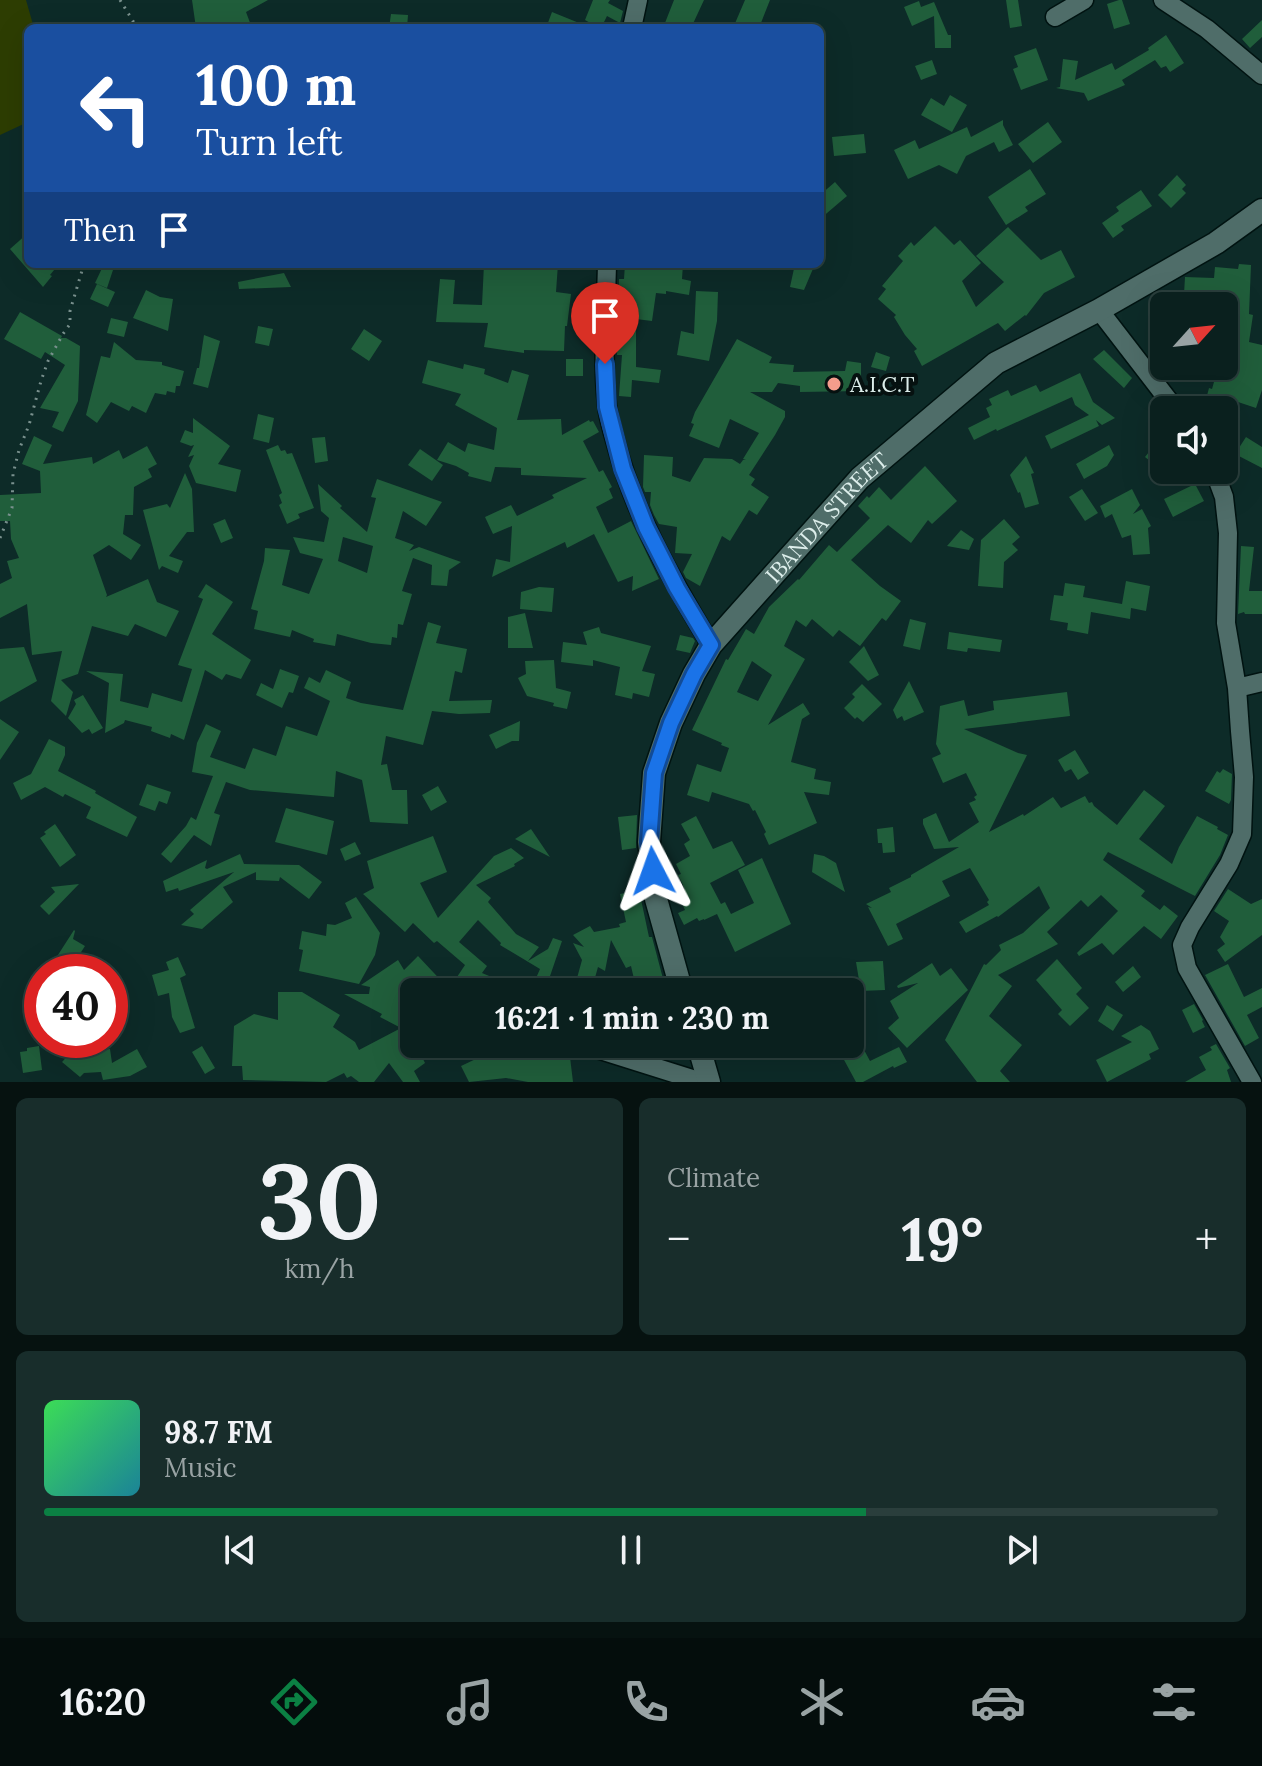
<!DOCTYPE html>
<html lang="en">
<head>
<meta charset="utf-8">
<style>
  body { margin:0; font-family:Lora,serif; background:#182d2b; color:#f1f3f6; height:100vh; display:flex; flex-direction:column; font-size:30px; white-space:nowrap }
  * { box-sizing:border-box; margin:0 }
  p { font-size:26px; color:#99a3a4 }
  .icon { flex:none; width:44px; height:44px; fill:none; stroke:currentColor; stroke-width:2; stroke-linecap:round; stroke-linejoin:round }
  .map { position:relative; height:1082px; overflow:hidden }
  .sheet { display:flex; flex-direction:column; gap:16px; padding:16px; background:#061210; flex:1 }
  .sheet>* { flex:none }
  .guide { position:absolute; left:24px; top:24px; width:800px; height:244px; border-radius:12px; box-shadow:0 8px 32px #0002,0 0 0 2px #2a3e3c; background:#1a4fa0; color:#fff; overflow:hidden }
  .needle { width:52px; rotate:63deg }
  .buttons { position:absolute; left:1150px; top:292px; display:grid; gap:16px }
  .buttons a { display:grid; place-items:center; width:88px; height:88px; border-radius:12px; background:#0a201e; box-shadow:0 8px 32px #0002,0 0 0 2px #2a3e3c; font-size:40px }
  .speed { position:absolute; left:24px; top:954px; display:flex; gap:16px; font-size:40px; font-weight:700; text-align:center }
  .speed>* { display:grid; place-content:center; width:104px; height:104px; border-radius:50%; background:#0a201e; box-shadow:0 8px 32px #0002,0 0 0 2px #2a3e3c; line-height:1 }
  .speed .limit { border:12px solid #d22; background:#fff; color:#111 }
  .pin { position:absolute; display:grid; place-items:center; width:68px; height:68px; color:#fff; margin:-82px -34px; border-radius:50% 50% 50% 0; rotate:-45deg; box-shadow:0 0 8px #0007 }
  .pin .icon { rotate:45deg }
  .me { position:absolute; width:88px; margin:-44px; rotate:356deg; stroke-linejoin:round; filter:drop-shadow(0 0 6px #0008) }
  .turn { display:flex; align-items:center; gap:28px; height:168px; padding:0 40px; font-size:36px }
  .turn .icon { width:104px; height:104px; stroke-width:2.5 }
  .turn b { display:block; font-size:56px; line-height:68px }
  .then { display:flex; align-items:center; height:76px; padding:0 40px; background:#0003; gap:16px; font-size:30px }
  .big { font-size:60px; font-weight:700; line-height:1.1 }
  .sheet .tile { flex:1; display:flex; flex-direction:column; justify-content:center; gap:12px; min-width:0; padding:0 28px; border-radius:12px; background:#182d2b }
  .sheet .dial { align-items:center; gap:0 }
  .dial b { font-size:104px; line-height:1 }
  .song { display:flex; align-items:center; gap:24px }
  .cover { width:96px; height:96px; border-radius:12px; background:linear-gradient(135deg,hsl(130 70% 55%),hsl(190 70% 35%)) }
  .played { height:8px; border-radius:4px; background:linear-gradient(90deg,#0b8043 70%,#2a3e3c 70%) }
  .keys { display:flex; justify-content:space-around; direction:ltr }
  .heat { display:flex; justify-content:space-between; align-items:center; font-size:44px; direction:ltr }
  .sheet .tiles { flex:1; display:grid; gap:16px; grid-template-columns:1fr 1fr }
  .tile:last-child { grid-column:span 2 }
  .trip { position:absolute; left:400px; top:978px; width:464px; height:80px; border-radius:12px; background:#0a201e; box-shadow:0 8px 32px #0002,0 0 0 2px #2a3e3c; font-weight:700; line-height:80px; text-align:center }
  .menu { display:flex; height:128px; justify-content:space-around; align-items:center; background:#040d0c; color:#99a3a4 }
  .menu .icon { width:56px; height:56px }
  .menu .on { color:#0b8043 }
  .menu b { font-size:36px; color:#f1f3f6 }
  .map>svg:first-child { display:block }
  .green { fill:#2d3d02 }
  .building { fill:#205e3b; fill-rule:evenodd }
  .lines { fill:none; stroke-linecap:round; stroke-linejoin:round }
  .minor-casing { stroke:#001311; stroke-width:21 }
  .tertiary-casing { stroke:#001311; stroke-width:25 }
  .path { stroke:#7a918e; stroke-width:3; stroke-dasharray:2 6; stroke-linecap:butt }
  .minor { stroke:#4f6d69; stroke-width:18 }
  .tertiary { stroke:#4f6d69; stroke-width:22 }
  .route-casing { stroke:#114b97; stroke-width:20 }
  .route { stroke:#1a73e8; stroke-width:14 }
  .poi-dot { fill:#f49d8c; stroke:#061110; stroke-width:3 }
  .labels { text-anchor:middle; dominant-baseline:central; stroke-width:8; stroke-linejoin:round; paint-order:stroke }
  .poi-label { font-size:22px; fill:#ddeeeb; stroke:#061110; text-anchor:start }
  .street-label { font-size:22px; fill:#ddeeeb; stroke:#061110 }
</style>
</head>
<body>
<div class="map">
<svg width="1262" height="1082" viewBox="0 0 1262 1082">
  <rect width="100%" height="100%" fill="#0d2b28"/>
  <!-- green -->
  <path class="green" d="M0,0H26L34,28H28V122L0,135Z"/>
  <!-- building -->
  <path class="building" d="M192,0H268L246,12L252,28H196Z
    M593,0H610L608,3L623,11L620,23L607,16L601,28H599L585,20Z
    M674,0H704L691,28H663Z
    M745,0H770L759,28H733Z
    M1006,0H1018L1022,26L1010,28Z
    M1119,0H1122L1130,24L1114,29L1107,4Z
    M919,1L921,7L934,2L948,35H951V48H935L934,16L912,26L904,7Z
    M552,12L589,27V28H546Z
    M391,14L408,15L407,28H389Z
    M1262,20V37L1250,48L1242,39Z
    M1166,35L1184,63L1170,72L1166,66L1161,68L1155,60L1122,80L1125,85L1088,101L1084,93L1056,88L1060,87L1063,59L1078,61L1075,80L1112,63L1115,70L1149,50L1148,48Z
    M1036,48L1048,80L1021,90L1013,69L1018,67L1014,56Z
    M932,60L937,74L921,80L915,66Z
    M950,95L967,105L952,132L921,115L931,98L944,106Z
    M1003,120V125L1013,145L999,152L994,142L966,156L957,174L939,165L908,179L894,150L915,140L919,149L967,127L971,137Z
    M1048,122L1062,142L1033,163L1018,144Z
    M864,134L866,153L834,156L832,137Z
    M1030,169L1046,194L1025,207L1028,211L1006,225L988,197Z
    M1177,175L1186,185L1182,189L1186,193L1171,208L1158,195Z
    M835,182L847,196L820,219V195Z
    M1141,190L1152,206L1121,226L1124,230L1113,238L1102,223L1119,211L1116,207Z
    M935,226L954,245L960,240L981,263L962,281L976,307L1004,282L976,256L1008,227L1041,260L1061,250L1075,277L1044,293L1026,316L1025,315L1005,331L998,323L922,366L914,351L917,349L905,335L894,317L896,315L878,299L886,289L882,286L903,261L898,256L911,242L914,246Z
    M28,233V264H59L50,275L52,276L43,287L10,249Z
    M104,264H115L107,288L95,283Z
    M484,264H558L556,292L571,294L567,326H565L564,351L524,350V353L484,347L488,323L436,322L440,279L455,280L453,304L482,305Z
    M625,264H683L682,279L691,281L689,295L666,291V294L656,293L652,321L636,319V367L661,370L659,383L632,380L631,397L619,396L622,355H617L619,279H624Z
    M795,264H815L804,290L790,287Z
    M1239,264L1251,265L1249,314L1253,315L1249,342L1262,345V390L1256,408L1235,401L1232,415L1224,413V410L1204,407L1209,388L1212,389L1216,375L1227,378L1231,349L1224,348V336L1229,337L1233,310L1224,309V306H1171L1172,294H1184L1185,277L1214,278L1215,267L1238,269Z
    M284,273L291,287L239,289L238,282Z
    M97,284L115,292L108,307L90,299Z
    M146,290L160,297L173,299L168,331L133,318Z
    M696,291L718,292L717,321L709,361L677,355L681,331L694,334Z
    M20,312L62,336L61,338H66L80,346L78,401L63,432L52,427L59,412L40,408L65,365L45,352L41,359L4,339Z
    M111,318L128,322L124,337L107,333Z
    M258,326L273,329L269,346L255,343Z
    M364,329L382,341L369,361L351,349Z
    M204,335L220,341L208,388L193,384L197,368H199Z
    M737,339L772,357L769,363L794,365L793,372L845,371L847,361L861,363V391L800,392V386L778,383L772,392H750L785,411V417L775,435L749,475L755,479L751,485L769,497L757,515L749,510L730,541L722,536L700,586L686,578L683,572L692,554L675,553L677,527L659,524L654,515L650,505L651,492H645L643,487L644,455L673,457L672,476L690,482L704,458L732,459L740,464L743,460H746L743,459L759,433L730,419L719,448L689,436L694,424L691,423L695,412Z
    M114,342L136,360L162,362V365L184,371L180,386H176L175,393L167,391L166,395L155,393L146,413L132,406L129,411L111,402L97,423L86,415L101,356L110,358Z
    M1104,350L1132,378L1124,388L1093,359Z
    M876,352L890,357L886,371L871,367Z
    M566,359H583V376H566Z
    M428,360L463,369L464,364L485,369L484,374L508,383L512,370L529,375L517,420L561,419L562,435L589,420L590,422L593,421L599,432L583,441L599,472L603,470L612,487L609,489L613,498L596,507L608,533L631,521L659,579L632,591L633,576L618,582L594,534L567,548L565,542L492,577L496,559L510,562L512,526L493,534L485,517L511,505L517,516L554,498L552,495L587,478L521,475V468L495,467L491,482L468,476L469,473L456,466L437,460L448,442L465,452L468,443L494,450L497,428L455,405L461,394L422,383Z
    M1080,373L1093,402L1115,418L1102,425L1096,420L1099,426L1051,449L1045,436L1089,415L1075,405L1072,397L997,431L996,429L974,440L968,428L990,417L986,408L992,405L989,399L1008,390L1011,396L1036,385L1040,392Z
    M258,414L274,418L269,443L253,439Z
    M193,418L230,446L218,464L241,470L236,492L196,483L189,466L194,455L188,457L194,445L191,446L180,442L185,430L193,433Z
    M1164,433V472L1145,457Z
    M34,436L52,445L43,464L92,457L93,464L119,450L123,459L147,446L157,464L148,469L152,477L134,487L133,515H125L123,534L141,545L131,560L109,545L93,555L107,595L106,597L148,579L157,602L179,611L166,637L135,624L128,636L92,626L78,674L61,680L73,692L66,716L51,701L62,651L32,655L27,604L0,618V584L12,578L7,561L19,558L11,539L10,521H0V495L41,493L40,471L22,464Z
    M325,437L328,461L315,463L312,438Z
    M1246,437L1262,447V468L1235,454Z
    M278,445L281,451L285,450L287,454L292,453L314,508L298,514L300,518L287,524L279,505L282,503L279,495L282,493L266,450Z
    M1109,445L1114,455L1107,466L1084,479L1076,464Z
    M420,449L443,465L432,481L408,465Z
    M1026,456L1034,473L1031,474L1039,504L1025,508L1020,492L1018,493L1010,475Z
    M925,466L957,501L932,524L928,520L911,543L888,525L851,560L880,586L901,601L886,621L882,618L860,646L839,630L833,637L812,619L806,627L796,620L784,646L805,659L768,725L803,703L810,714L802,719L791,762L816,769L814,779L831,782L829,795L804,792L817,823L769,845L764,834L766,832L755,810L753,811L749,804L712,792L709,802L687,795L697,764L721,772L729,748L721,745L722,743L692,730L726,659L728,660L746,629L754,634L769,607L798,579L799,580L829,545L837,552L870,518L858,506L867,496L869,498L879,487L891,500ZM752,661L772,675L758,701L737,692Z
    M185,473L192,489L194,532H187L169,556L183,561L178,573L162,566L159,570L143,510L167,504L170,508Z
    M377,479L442,502L426,526L403,511L395,538L414,545L409,551L419,547L461,562L449,570L447,586L431,585L432,565L413,558L402,591L412,594L403,625L398,624L397,638L392,637L391,645L371,643L337,634L335,646L313,642L314,639L292,630L290,637L254,629L258,611L251,609L264,561L265,548L290,550L282,585L309,594L323,559L300,553L293,537L324,542L329,518L321,511L318,484L342,506L340,508L367,532L376,498L371,497ZM343,537L373,546L367,573L338,561Z
    M1195,484L1204,501L1173,517L1164,499Z
    M1082,489L1098,513L1085,521L1069,497Z
    M1132,489L1140,505L1133,514L1142,509L1151,526L1148,528L1150,554L1133,555L1131,535L1122,538L1112,514L1105,518L1100,506Z
    M225,519L233,538L221,543L213,524Z
    M1004,519L1020,537L1012,544L1018,550L1004,562L1003,588L978,586L981,540Z
    M961,530L974,539L969,550L947,546Z
    M1241,546L1254,547L1249,591H1262V614H1245L1244,612L1238,614Z
    M1126,581L1150,586L1146,611L1131,608L1130,619L1091,612L1088,634L1067,630L1068,623L1050,620L1054,595L1063,596L1065,583L1085,586L1083,597L1122,604Z
    M206,584L233,602L212,634L251,660L241,679L226,674L222,680L205,670L184,740L171,734L170,738L151,731L152,727L125,720L124,723L105,733L109,683L86,671L123,674L120,701L148,708L152,693L182,702L192,669L178,665L203,599L198,597Z
    M539,587L554,588L552,612L520,609L521,592Z
    M525,613L533,648H508V617Z
    M910,619L926,623L920,650L903,646Z
    M428,622L441,626L436,643L467,649L462,673L455,671L449,701L492,700L490,713L459,714L432,711L423,745L386,736L381,765L387,764L392,790H407L408,824L370,822L362,780L336,771L334,797L250,790L226,782L214,813L220,815L211,846L194,835L171,863L161,854L186,826L191,817L196,820L213,776L192,772L197,743L206,724L221,731L210,757L245,769L253,748L276,756L286,726L317,736L330,701L304,688L309,677L320,683L326,670L351,682L346,698L361,703L403,710Z
    M599,627L601,633L651,646L642,671L655,674L649,697L633,693L632,699L615,695L620,667L593,660V666L561,662L563,642L587,645L583,632Z
    M949,632L1002,640L1000,652L968,648L967,652L947,649Z
    M680,635L693,638L695,641L690,653L676,650Z
    M864,646L879,675L868,681L849,662Z
    M24,647L37,681L0,702V649Z
    M554,660L556,688L571,692L567,709L553,706L554,703L527,696L518,678L526,674L525,661Z
    M280,669L299,676L293,693L289,692L282,708L256,695L261,683L273,689Z
    M909,681L924,712L904,721L902,716L897,719L893,710Z
    M862,684L882,704L863,722L857,717L855,719L844,708L855,697L852,694Z
    M1067,692L1070,716L964,729L1018,753L1027,755L989,832L1023,814L1024,816L1053,797L1061,808L1085,796L1089,803L1092,802L1094,806L1117,825L1144,790L1165,806L1139,839L1172,864L1179,847L1197,816L1218,827L1217,829L1228,835L1220,855L1195,896L1108,852L1103,860L1145,891L1141,896L1160,910L1164,905L1178,916L1161,939L1144,926L1113,955L1102,943L1079,956L1077,953L1118,911L1101,895L1088,907L1081,900L1047,932L1058,944L998,975L1012,986L989,1016L1022,1045L1000,1071L1010,1082H977L945,1040L984,964L986,965L1001,950L999,945L1023,933L1050,908L1039,886L998,917L997,916L966,933L959,922L989,905L987,902L989,900L970,868L942,881L950,896L896,924L903,939L888,946L868,907L872,908L866,904L891,892L889,888L911,877V875L959,847L934,849L923,824V819L936,813L949,842L979,822L969,803L976,800L974,797L977,795L966,773L943,783L932,758L941,754L936,744L940,706L964,700L968,716L994,710L993,701Z
    M83,695L103,728L92,734L89,729L82,733L68,718L76,704L74,700Z
    M0,719L19,732L0,760Z
    M520,721L519,741H512L496,749L489,735Z
    M49,739L65,747V755L58,771L96,791L95,793L137,817L127,837L86,818L91,807L65,794L63,797L45,787L21,800L13,783L31,774Z
    M1075,750L1089,773L1078,780L1071,769L1065,772L1058,760Z
    M1223,769L1232,774L1231,800L1229,804L1205,791L1217,771L1220,773Z
    M147,784L171,792L167,804L159,801L155,811L139,805Z
    M438,786L447,802L431,811L422,795Z
    M286,808L334,821L327,855L275,842Z
    M637,815L636,848L622,850L618,817Z
    M696,816L713,849L732,841L745,865L710,883L721,904L725,902L731,914L754,903L738,870L762,858L791,924L735,952L717,914L704,920V919L699,921L697,918L684,925L678,913L685,910L680,899L685,897L682,890L685,889L678,875L681,874L676,864L690,856L684,844L690,840L681,824Z
    M55,824L76,855L60,867L40,838L46,834L44,832Z
    M893,827L895,852L883,853L882,843H878L877,829Z
    M531,829L550,857L515,839Z
    M433,836L447,872L420,883L438,918L494,856L511,848L524,858L514,864L515,866L476,885L491,898L488,902L516,934L539,947L528,961L548,949L553,938L562,941L549,979L578,992H530L540,969L500,945L501,943L478,920L459,942L487,966L482,973L527,992H415L411,988L399,1012L414,1044H420L427,1057L423,1059L425,1063L414,1071L420,1082H403L389,1063L374,1082H359L351,1076L347,1078L344,1073L326,1082L243,1080L242,1066H232L234,1026L254,1014L278,1020V992H302L340,1015L333,1027L355,1042L359,1050L401,1028L380,1017L382,1014L344,994H369L370,987L361,985L398,960L404,970L418,956L449,989L465,965L437,941L434,943L413,923L405,932L363,894L374,888L367,861Z
    M355,842L361,854L345,861L340,849Z
    M240,854L244,864L299,865L322,882L309,899L280,877L279,881L256,880V872L223,887L233,902L202,929L181,925L194,914L190,910L234,872L179,891L178,888L166,892L163,881L207,860L205,868L207,869Z
    M814,854L824,856L836,863L845,892L812,872Z
    M79,884L49,915L40,906L55,892L51,887Z
    M1228,889L1251,904L1262,899V935L1225,962L1217,950L1225,944L1220,937L1229,921L1214,911Z
    M639,890L649,937H652L666,990L637,992L631,966L626,968L611,940L605,971L598,967L591,992L574,989L582,960L573,943L584,947L573,935L590,926L594,932L620,927L619,924L626,922L620,894Z
    M356,897L380,933L375,955L359,984L299,971L303,950L299,949L302,931L326,936L327,924L335,925L352,918L345,903Z
    M74,930L75,931L73,939L85,946L76,960L70,956L66,972H47Z
    M178,957L186,975L180,978L195,1028L180,1033L172,1017L169,993L158,996L152,975L169,970L166,962Z
    M1057,959L1082,988L1076,994L1089,1008L1070,1026L1058,1014L1062,1010L1036,980Z
    M883,961L885,990L835,992V987L859,980L856,962Z
    M932,963L940,976L951,968L968,990L907,1048L888,1028L899,1018L890,1001L918,983L898,988L897,986Z
    M1228,964L1244,997L1262,988V1007L1247,1015L1259,1038L1245,1046L1205,975Z
    M1133,966L1141,977L1123,992L1115,982Z
    M42,1000V1016L32,1020L26,1008Z
    M1194,1004L1203,1020L1202,1021L1205,1027L1193,1033L1182,1010Z
    M1107,1005L1123,1015L1113,1031L1098,1021Z
    M1141,1025L1150,1031L1159,1049L1149,1054L1151,1059L1107,1082L1096,1060L1132,1042L1121,1036Z
    M79,1040H84L89,1051L110,1049L112,1063L137,1049L147,1067L130,1076L103,1080L101,1072L84,1073L80,1077L62,1062L74,1049L70,1045Z
    M478,1044H541L540,1049L556,1048L557,1059L570,1057L573,1082H528L506,1078L469,1082L461,1066L480,1057Z
    M1216,1044L1230,1068L1227,1070L1231,1082H1185L1206,1070L1199,1057L1212,1050L1210,1047Z
    M39,1046L42,1070L23,1073L20,1052L27,1051V1048Z
    M202,1046L215,1068L205,1074L192,1052Z
    M899,1047L907,1062L894,1068L893,1066L863,1082H856L843,1058L863,1048L870,1061Z"/>
  <g class="lines">
    <!-- minor casing -->
    <g class="minor-casing">
      <path id="minor" d="M1163,0L1207,29L1262,75
        M1055,17L1084,0
        M632,28L638,0
        M607,264C606,311 602,358 607,405C608,417 612,429 615,440C634,514 672,580 711,645
        M1099,310L1176,410
        M1214,470L1224,497L1228,533L1226,623L1237,688L1240,731L1244,777L1242,834L1229,864L1190,927L1182,945L1187,968L1252,1082
        M1237,688L1262,682
        M581,1044L702,1082"/>
    </g>
    <!-- tertiary casing -->
    <g class="tertiary-casing">
      <g id="tertiary">
        <path id="s1" d="M682,992L656,899L649,842L654,773L671,723L694,674L711,645L860,478L996,363L1099,310L1216,243L1262,210"/>
        <path d="M698,1044L709,1082"/>
      </g>
    </g>
    <!-- path -->
    <path class="path" d="M120,0L136,26L135,28
      M183,28L191,26
      M0,538L12,508L13,474L19,450L29,425L41,381L48,361L63,334L70,324V311L84,264"/>
    <!-- minor -->
    <use href="#minor" class="minor"/>
    <!-- tertiary -->
    <use href="#tertiary" class="tertiary"/>
  </g>
  <g class="lines">
    <!-- route casing -->
    <g class="route-casing">
      <path id="route" d="M605,364L607,407L623,469L646,527L677,588L711,645L694,674L671,723L654,773L649,842L653,871"/>
    </g>
    <!-- route -->
    <use href="#route" class="route"/>
  </g>
  <!-- markers -->
  <circle class="poi-dot" cx="834" cy="384" r="8"/>
  <g class="labels">
    <!-- poi labels -->
    <g class="poi-label">
      <text x="850" y="384">A.I.C.T</text>
    </g>
    <!-- street labels -->
    <g class="street-label">
      <text stroke="none"><textPath href="#s1" startOffset="536">IBANDA STREET</textPath></text>
    </g>
  </g>
</svg>
<div class="buttons">
<a><svg class="needle" viewBox="-14 -14 28 28"><path d="M0-13l5 13h-10z" fill="#e53935"/><path d="M0 13l5-13h-10z" fill="#99a3a4"/></svg></a>
<a><svg class="icon" aria-label="sound" viewBox="0 0 24 24"><path d="M4 9h4l5-4v14l-5-4H4zM17 9q2 3 0 6"/></svg></a>
</div>
<div class="speed"><div class="limit">40</div></div>
<div class="pin" style="left:605px;top:364px;background:#d93025"><svg class="icon" aria-label="arrive" viewBox="0 0 24 24"><path d="M6 21V4h12l-3 4 3 4H6"/></svg></div>
<svg class="me" style="left:653px;top:871px" viewBox="-20 -20 40 40"><path d="M0-17L14 15 0 8-14 15z" fill="#1a73e8" stroke="#fff" stroke-width="4"/></svg>
<div class="trip">16:21 · 1 min · 230 m</div>
<div class="guide">
<div class="turn"><svg class="icon" aria-label="left" viewBox="0 0 24 24"><path d="M17 20v-9H6M10 6l-5 5 5 5"/></svg><div><b>100 m</b>Turn left</div></div>
<div class="then">Then<svg class="icon" aria-label="arrive" viewBox="0 0 24 24"><path d="M6 21V4h12l-3 4 3 4H6"/></svg></div>
</div>
</div>
<section class="sheet">
<div class="tiles">
<div class="tile dial"><b>30</b><p>km/h</p></div>
<div class="tile"><p>Climate</p>
<div class="heat"><a>−</a><b class="big">19°</b><a>+</a></div>
</div>
<div class="tile">
<div class="song"><i class="cover"></i><div><b>98.7 FM</b><p>Music</p></div></div>
<div class="played"></div>
<div class="keys"><svg class="icon" aria-label="previous" viewBox="0 0 24 24"><path d="M18 5L8 12l10 7zM5 5v14"/></svg><svg class="icon" aria-label="pause" viewBox="0 0 24 24"><path d="M8 5v14M16 5v14"/></svg><svg class="icon" aria-label="next" viewBox="0 0 24 24"><path d="M6 5l10 7-10 7zM19 5v14"/></svg></div>
</div>
</div>
</section>
<nav class="menu">
<b>16:20</b>
<svg class="icon on" aria-label="directions" viewBox="0 0 24 24"><path d="M12 3l9 9-9 9-9-9zM9 14v-3h6M13 9l2 2-2 2"/></svg>
<svg class="icon" aria-label="music" viewBox="0 0 24 24"><path d="M9 18V5l10-2v13"/><circle cx="6" cy="18" r="3"/><circle cx="16" cy="16" r="3"/></svg>
<svg class="icon" aria-label="phone" viewBox="0 0 24 24"><path d="M5 4h4l2 5-3 2q2 4 5 5l2-3 5 2v4C11 20 4 13 5 4z"/></svg>
<svg class="icon" aria-label="climate" viewBox="0 0 24 24"><path d="M12 3v18M4 7l16 10M4 17L20 7"/></svg>
<svg class="icon" aria-label="car" viewBox="0 0 24 24"><path d="M5 17H2v-5l4-1 3-4h7l3 4 3 1v5h-3M9 17h6M6 11h13"/><circle cx="7" cy="17" r="2"/><circle cx="17" cy="17" r="2"/></svg>
<svg class="icon" aria-label="filters" viewBox="0 0 24 24"><path d="M4 7h16M4 17h16"/><circle cx="9" cy="7" r="2"/><circle cx="15" cy="17" r="2"/></svg>
</nav>
</body>
</html>
